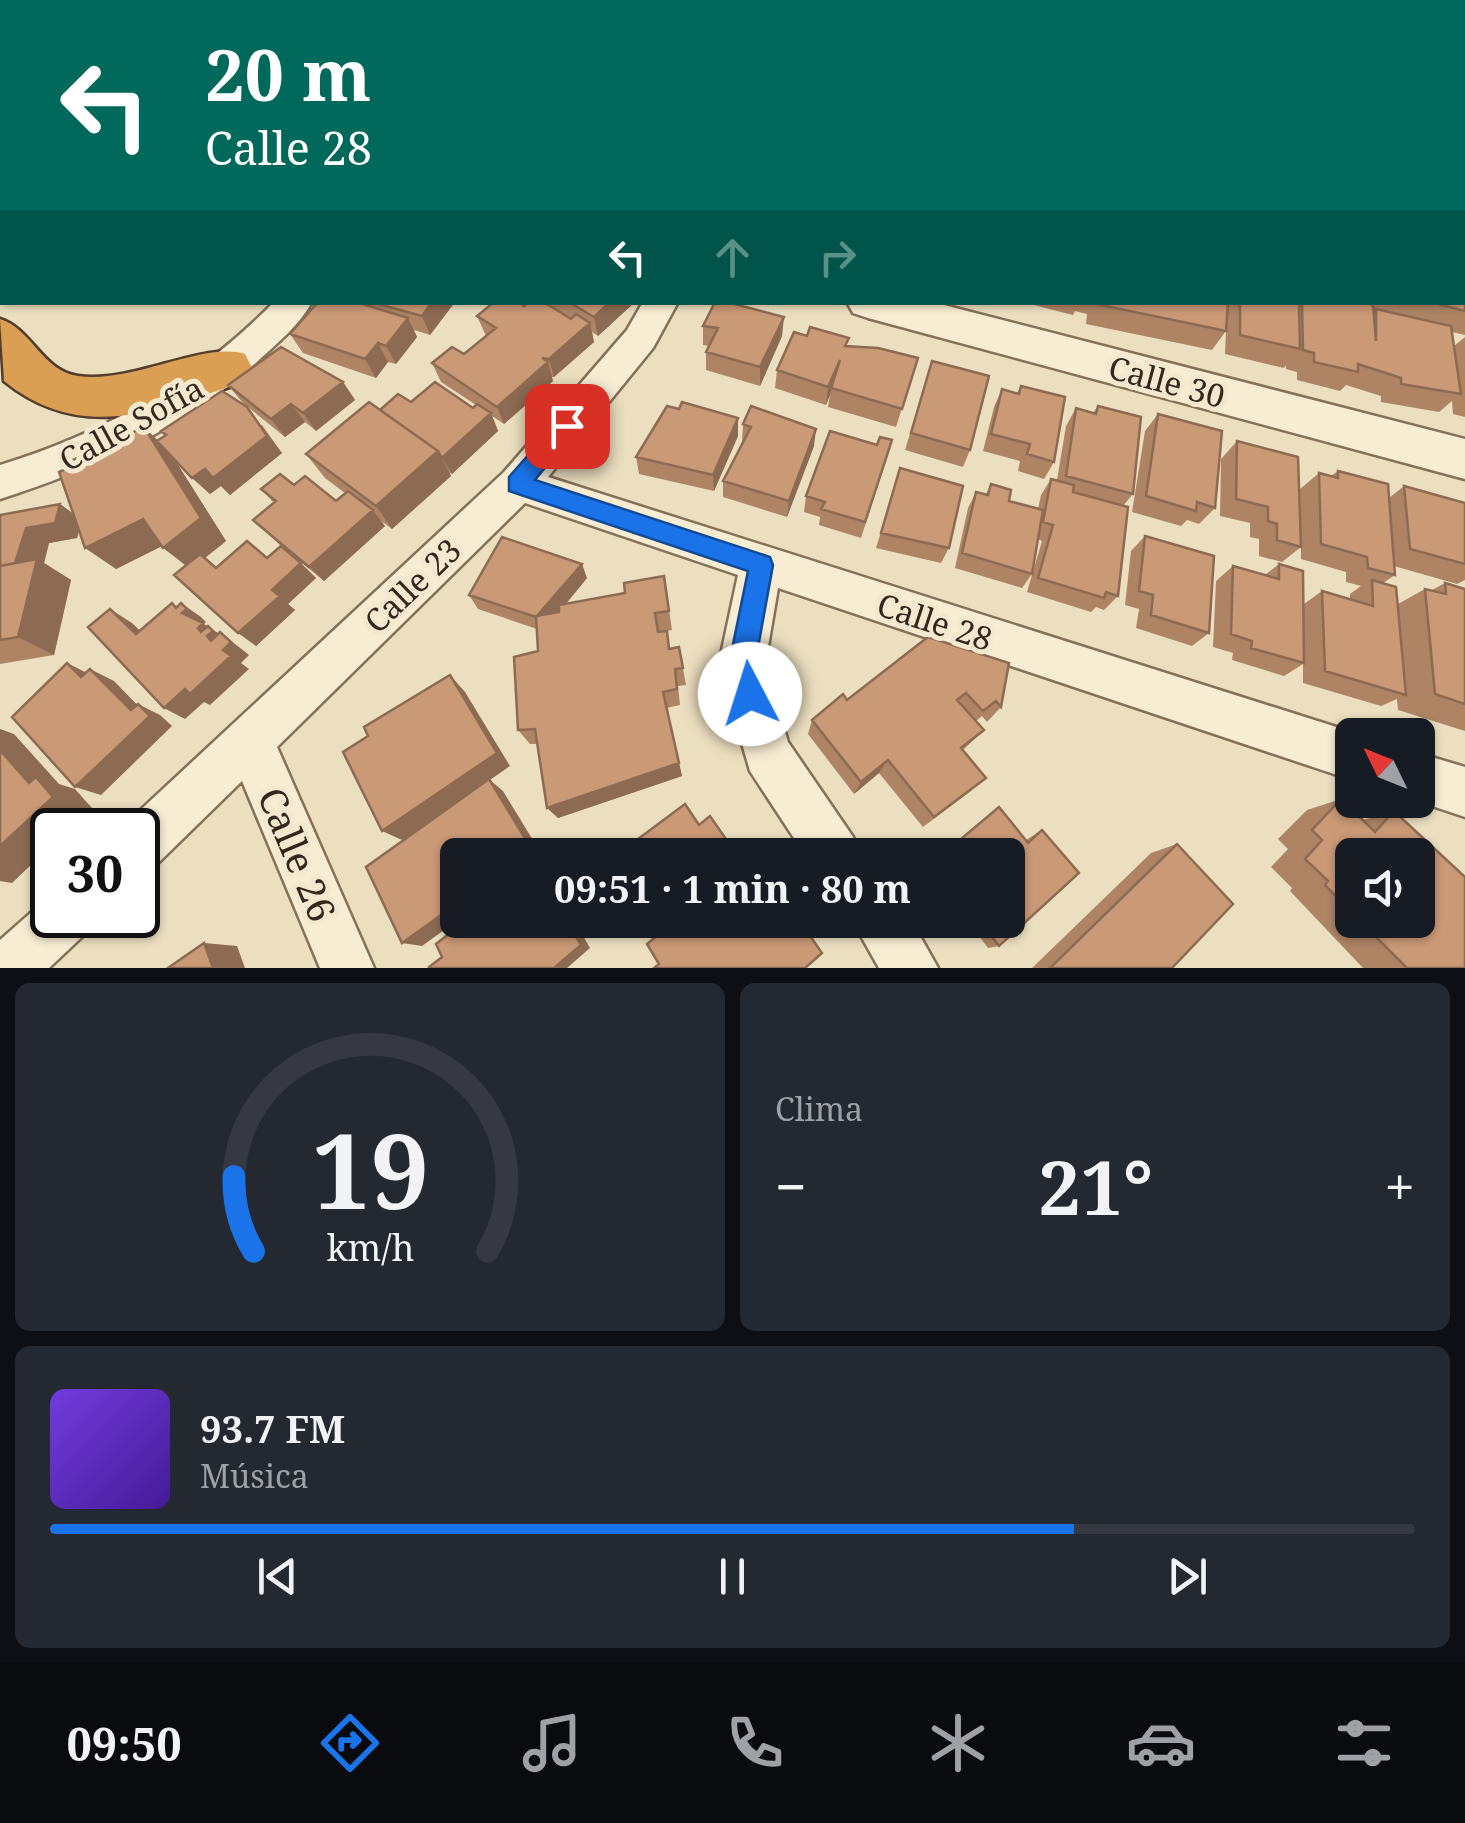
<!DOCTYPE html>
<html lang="es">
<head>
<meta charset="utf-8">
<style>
  body { margin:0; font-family:"Noto Serif",serif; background:#242831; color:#f1f3f6; height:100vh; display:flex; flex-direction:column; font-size:38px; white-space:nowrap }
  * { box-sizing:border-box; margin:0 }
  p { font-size:32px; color:#9ea1a6 }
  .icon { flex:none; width:55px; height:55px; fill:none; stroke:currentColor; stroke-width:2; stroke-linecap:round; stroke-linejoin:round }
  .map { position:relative; height:968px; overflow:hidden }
  .details { display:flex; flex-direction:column; gap:15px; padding:15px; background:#0d0f14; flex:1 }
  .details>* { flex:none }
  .guide { position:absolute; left:0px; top:0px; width:1465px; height:305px; box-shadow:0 2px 8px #0004; background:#00695c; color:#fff; overflow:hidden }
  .needle { width:65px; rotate:313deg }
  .controls { position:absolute; left:1335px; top:718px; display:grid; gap:20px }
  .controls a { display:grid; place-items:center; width:100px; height:100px; border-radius:15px; background:#171b24; box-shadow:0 2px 8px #0004; font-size:50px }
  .speed { position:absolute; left:30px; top:808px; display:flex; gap:20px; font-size:50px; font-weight:700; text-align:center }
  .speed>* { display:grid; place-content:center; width:130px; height:130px; border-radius:50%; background:#171b24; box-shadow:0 2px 8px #0004; line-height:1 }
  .speed .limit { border:5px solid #111; border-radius:15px; background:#fff; color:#111 }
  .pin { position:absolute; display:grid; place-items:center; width:85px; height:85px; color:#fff; margin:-42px; border-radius:20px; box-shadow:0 5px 15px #0006 }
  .me { position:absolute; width:110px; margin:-55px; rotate:355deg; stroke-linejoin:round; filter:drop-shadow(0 0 8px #0008) }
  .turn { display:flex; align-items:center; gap:35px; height:210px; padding:0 40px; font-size:45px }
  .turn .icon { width:130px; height:130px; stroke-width:2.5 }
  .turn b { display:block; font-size:70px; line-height:85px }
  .lanes { display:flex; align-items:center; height:95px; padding:0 40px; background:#0003; justify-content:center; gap:50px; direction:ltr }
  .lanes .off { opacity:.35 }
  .big { font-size:75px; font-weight:700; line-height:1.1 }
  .details .card { flex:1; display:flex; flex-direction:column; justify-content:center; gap:15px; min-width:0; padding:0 35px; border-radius:15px; background:#242831 }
  .details .dial { align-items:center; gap:0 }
  .dial svg { height:260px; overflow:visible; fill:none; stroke:#363941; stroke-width:7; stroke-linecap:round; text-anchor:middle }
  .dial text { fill:#f1f3f6; stroke:none }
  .song { display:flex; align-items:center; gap:30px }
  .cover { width:120px; height:120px; border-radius:15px; background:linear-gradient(135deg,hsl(260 70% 55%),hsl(260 70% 35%)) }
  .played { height:10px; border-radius:5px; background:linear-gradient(90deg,#1a73e8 75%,#363941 75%) }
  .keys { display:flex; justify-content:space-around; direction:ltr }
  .heat { display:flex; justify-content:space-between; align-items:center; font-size:55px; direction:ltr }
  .details .tiles { flex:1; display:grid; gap:15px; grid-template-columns:1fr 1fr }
  .card:last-child { grid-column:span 2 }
  .trip { position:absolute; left:440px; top:838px; width:585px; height:100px; border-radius:15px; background:#171b24; box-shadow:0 2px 8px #0004; font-weight:700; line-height:100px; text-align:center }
  .dock { display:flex; height:160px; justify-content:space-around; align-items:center; background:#090b0e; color:#9ea1a6 }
  .dock .icon { width:70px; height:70px }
  .dock .on { color:#1a73e8 }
  .dock b { font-size:45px; color:#f1f3f6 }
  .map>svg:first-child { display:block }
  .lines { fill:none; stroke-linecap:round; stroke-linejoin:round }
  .minor-casing { stroke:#857058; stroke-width:5 }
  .tertiary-casing { stroke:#857058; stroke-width:5 }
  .motorway-casing { stroke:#523e2d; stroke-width:5 }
  .minor { fill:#f8edd3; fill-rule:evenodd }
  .tertiary { fill:#f8edd3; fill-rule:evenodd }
  .motorway { fill:#da9f52; fill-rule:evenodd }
  .wall { fill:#ae8465; fill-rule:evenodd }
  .shaded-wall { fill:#8d6b53 }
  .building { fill:#ca9976; stroke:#8d6b53; stroke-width:2.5 }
  .route { fill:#1a73e8; stroke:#114b97; stroke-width:2.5 }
  .labels { text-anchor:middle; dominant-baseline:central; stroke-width:10; stroke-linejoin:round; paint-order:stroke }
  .street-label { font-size:32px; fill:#34281d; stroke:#f4e9cf }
  .near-street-label { font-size:38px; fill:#34281d; stroke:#f4e9cf }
</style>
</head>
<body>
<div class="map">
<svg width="1465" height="968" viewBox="0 0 1465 968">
  <rect width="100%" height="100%" fill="#ecdfc0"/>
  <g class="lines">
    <!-- minor casing -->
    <g class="minor-casing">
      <path id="minor" d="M438,0H470L472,2H440Z
        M937,0H974L976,2H939Z
        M1462,234L1465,235V257H1462Z
        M274,302H312C300,324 279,342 260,359C185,428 96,468 0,499V465C105,433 197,381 274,302Z
        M643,302H678L653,348L548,477L1352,732L1360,735H1352V780L778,588L765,664L788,742L853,837L861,855H805L750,771L719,664L738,575L525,503L277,747L374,968H320L242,781L156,865L138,872V830L120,829L504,472L627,330Z
        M1418,753L1465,767V817L1414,800Z
        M52,894V915H93L85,934L49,968H0V940Z
        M852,920H911L938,968H879Z"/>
    </g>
    <!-- tertiary casing -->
    <g class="tertiary-casing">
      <path id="tertiary" d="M121,0H153V2H122Z
        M847,302H932L1465,439V479L868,318L853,313Z"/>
    </g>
    <!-- motorway casing -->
    <g class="motorway-casing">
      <path id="motorway" d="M2,24V52L0,53V25Z
        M2,81V109L0,110V82Z
        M2,139V169L0,170V140Z
        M0,319C32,329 42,371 78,376C133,384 203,341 245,354L252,368L245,382C159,409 83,445 4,381Z"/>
    </g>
    <!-- minor -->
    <use href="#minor" class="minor"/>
    <!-- tertiary -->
    <use href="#tertiary" class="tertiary"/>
    <!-- motorway -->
    <use href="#motorway" class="motorway"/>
  </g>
  <!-- wall -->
  <path class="wall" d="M282,0H401L402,2H416H283Z
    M606,0H694L692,2H602Z
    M1010,0H1029L1028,2Z
    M1039,0H1081L1080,2H1038Z
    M1090,0H1134L1132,2H1089Z
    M1141,0H1241V2H1140Z
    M1249,0H1465V30L1462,29V2H1248Z
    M1462,34L1463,37L1465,35V80L1462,73Z
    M1462,96L1465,97V219H1462Z
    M1465,258V335L1452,332L1454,346L1465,337V417L1453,414L1452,401L1439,412L1381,402V396L1346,385L1340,391L1297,380V372L1286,369V365L1284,368L1225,354L1226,331L1212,350L1086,324L1087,314L1075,311L1073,315L1022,302H1363L1370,304V302H1462Z
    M318,302H455L430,335L414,330L417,337L396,364L388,362L376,378L303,353L290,334Z
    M528,302H635L598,336L592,332L594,342L554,377H552L553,381L504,424L492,416L498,431L452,474L450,473L451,476L392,529L380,520L385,526L324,581L285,549L316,578L288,604L295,610L256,646L186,566L162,546L116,569L79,531L77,538L49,543L44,563L71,580L54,655L0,664V515L60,504L73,514L158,440L262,425L282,453L230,495L221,486L210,494L174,459L226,541L205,558L216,568L267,558L281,546L253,520L274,503L261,489L294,485L336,501L345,493L325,478L306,454L380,410L411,402L473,408L476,405L441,382L432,363L464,354L486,336L477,316L524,306Z
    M703,326L782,336L760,386L706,370V352L709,346L703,345Z
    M847,346L918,358L896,427L828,407L830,395L826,405L775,388L777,370Z
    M932,361L970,450L963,467L905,450Z
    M343,382L355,400L316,431L305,422L285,437L243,403L228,385Z
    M1021,386L1054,462L1044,479L1018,471L1020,461L983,451L994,407L1002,389L1017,393Z
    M1098,406L1133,494L1123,506L1118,596L1104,610L1096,607L1091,612L1027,592L1042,541L1038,539L1032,574L1022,588L955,568L968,508L976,492L986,494L991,484L1009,501L1038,509L1041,495L1051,479L1057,480L1066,426L1076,408L1093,413Z
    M679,409L738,418V436L714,491L639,474L636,457Z
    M1158,414L1215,508L1199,524L1187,520L1181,526L1132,512L1145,431Z
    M743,424L814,446L787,517L723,497V481L742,442Z
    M1237,441L1301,536L1300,489L1319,473L1331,476L1338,471L1389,498L1404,486L1465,503V580L1457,584L1394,566L1395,575L1383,583L1398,604L1425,589L1432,590L1445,583L1465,589V731L1398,710L1397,699L1381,706L1303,683V664L1284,676L1232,660L1233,653L1213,647L1216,581L1233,566L1265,575L1279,564L1304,604L1322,591L1350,599V594L1361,586L1346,582V572L1301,559V547L1282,562L1259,556V539L1250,537V523L1220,516L1221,459Z
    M887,458L861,538L819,525L820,517L804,512L806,496Z
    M900,468L949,548L941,563L876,548Z
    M1145,536L1209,633L1192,646L1136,628L1139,609L1125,605L1131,551Z
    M664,576L672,630L667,631L670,649L679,647L686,685L678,686L680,705L666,708L682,776L558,818L537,744H530L518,730L538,651L537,629L478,609L469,595L587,578L566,604L625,593Z
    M928,637L1001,707L987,722L982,716L976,721L984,730L963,750L972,790L923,827L879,773L854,794L808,734L812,720L847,700Z
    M1341,799L1363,820L1394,811L1465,968H1363L1290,891L1292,888L1271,867L1288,849L1278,839L1307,810ZM1352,855L1418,920H1352Z
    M999,807L1026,840L1042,830L999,946L988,948L967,920H1008V855H940Z
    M1177,844L1172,968H1032L1151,853Z"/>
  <!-- shaded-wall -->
  <path class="shaded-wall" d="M432,302H455L430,335L422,316Z
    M610,302H635L598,336L594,317Z
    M784,317L782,336L760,386V367Z
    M408,318L417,337L396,364L386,346Z
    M590,323L594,342L554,377L549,359Z
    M378,343L388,362L376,378L365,359Z
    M840,360L830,395L826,405L828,387Z
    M548,362L553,381L504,424L497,407Z
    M343,382L355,400L316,431L303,413Z
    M291,404L305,422L285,437L271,419Z
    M247,407L282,453L230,495L221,486L210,494L192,478Z
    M491,413L498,431L452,474L442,458Z
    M738,418V436L714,491L713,475Z
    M144,427L170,452L226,541L191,569L163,548Z
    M816,429L814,446L787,517L789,501Z
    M438,451L451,476L392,529L376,506Z
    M60,504L82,520L77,538L49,543L44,563L71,580L54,655L18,637L13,570L26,528Z
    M373,510L385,526L324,581L309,567Z
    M143,519L170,542L116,569L85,548Z
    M301,563L316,578L288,604L295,610L256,646L238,633L272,590Z
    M582,564L587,578L543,631L536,617Z
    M172,603L183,612L181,603L201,617L206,622L204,624L227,639L220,632L249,655L241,663L249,669L210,705L204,702L185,719L164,708L211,641Z
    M110,609L132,623L157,647L136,634Z
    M67,663L91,675L81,677Z
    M90,669L114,681L149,717L138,704L160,715L172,726L101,795L75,787L131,710Z
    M450,675L465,692L510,766L490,780L503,791L542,855H525L402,840L382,831Z
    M0,729L14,734L59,784L75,789L92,808L68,830H52V845L12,883L0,881V846L29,783L0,750Z
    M888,760L879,773L854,794L861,782Z
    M679,763L682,776L558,818L547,808Z
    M458,903V920L422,946L402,943Z
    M566,920H574L590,948L567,968H554Z
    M204,943L237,946L245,968H213Z"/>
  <!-- building -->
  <path class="building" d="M177,0H256L251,2H178Z
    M302,0H398L394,2H306Z
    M606,0H646L652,2H602Z
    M729,0H793L791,2H735L728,1Z
    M880,0H927L938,2H879Z
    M1149,0H1188V2H1164Z
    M1199,0H1241V2H1199Z
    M1251,0H1295V2H1251Z
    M1308,0H1333L1347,2H1308Z
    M1350,0H1358L1373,2H1350Z
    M1385,0H1402V2H1385Z
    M1413,0H1456V2H1414Z
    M1462,34L1465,46V57L1462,56Z
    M1462,96L1465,97V139H1462Z
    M1462,158H1465V195H1462Z
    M1462,257L1465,258V311L1430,302H1462Z
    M318,302H356L408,318L386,346L378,343L365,359L290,334Z
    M371,302H432L422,316Z
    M494,302H519L524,306L528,302H544L571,319L576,314L590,323L549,359L542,358L548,362L497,407L432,363L452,347L464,354L496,328L477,316Z
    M569,302H610L594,317Z
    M715,302H727L784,317L760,367L706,352L718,328L703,326Z
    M1096,302H1228L1226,331L1096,304Z
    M1232,302L1299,303L1300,349L1240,335V305Z
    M1302,302H1363L1373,305L1376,341V309L1451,326L1461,394L1401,384V378L1358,364V372L1314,362V353L1303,350Z
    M810,327L849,338L845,346L878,348L918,358L902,409L831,388L840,360L828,387L777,370L794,332L807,336Z
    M281,347L343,382L303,413L291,404L271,419L228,385Z
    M932,361L989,376L970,450L911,433Z
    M435,382L473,408L477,404L491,413L442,458L438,451L380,410L398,394L411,402Z
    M1021,386L1065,397L1054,462L1027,454L1030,444L991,434L1002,389L1019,394Z
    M222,391L247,407L267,436L213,478L205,469L192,478L157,441L166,435L161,431Z
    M369,402L438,451L376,506L306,454Z
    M682,402L738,418L713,475L636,457L667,406L679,409Z
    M751,406L816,429L789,501L723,481L751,427L743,424Z
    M1098,406L1141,417L1133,494L1066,476L1076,408L1096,414Z
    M1158,414L1222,431L1215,508L1197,502L1196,511L1146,496Z
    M144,427L201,518L163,548L143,519L85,548L59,472L75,465L73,460Z
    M830,431L877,445L880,437L892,440L865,522L821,509L825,502L806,496Z
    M1237,441L1298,457L1301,547L1277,540V524L1268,521V507L1236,499Z
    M900,468L963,486L949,548L881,533Z
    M1338,471L1388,484L1395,575L1368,568L1367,557L1321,544L1319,473L1338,478Z
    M280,474L294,485L305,476L336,501L348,491L373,510L309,567L253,520L276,501L261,489Z
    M1051,479L1074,485L1073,492L1128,507L1118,596L1106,592L1104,598L1038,578L1053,525L1043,522Z
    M991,484L1011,490L1009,501L1043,510L1032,574L962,553L976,492L988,495Z
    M1404,486L1465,503V564L1410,549Z
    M60,504L55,523L26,528L15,563L0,566V515Z
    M1145,536L1214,556L1209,633L1151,615L1153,595L1139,591Z
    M502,537L582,564L536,617L469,595Z
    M247,541L267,558L281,546L301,563L272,590L280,596L238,633L174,575L200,554L216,568Z
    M37,559L18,637L0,640V566Z
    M1279,564L1303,571L1304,663L1251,648L1252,641L1231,634L1233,566L1279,579Z
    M664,576L669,611L655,613L658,632L667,631L669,649L679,647L683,668L675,669L677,689L663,692L679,763L547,808L535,729L518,730L514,657L538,651L536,616L559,612V605L625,593L624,583Z
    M1372,580L1396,587L1406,695L1325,671L1322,591L1373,606Z
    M1445,583L1465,589V704L1435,694L1425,589L1446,594Z
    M172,603L176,608L181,603L187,609L182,613L203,623L198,628L201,632L208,626L213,631L207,636L211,641L220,632L231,642L223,650L231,656L190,694L185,689L164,708L88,627L110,609L136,634Z
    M928,637L1009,663L1001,707L996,701L983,711L966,693L957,700L984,730L961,748L986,778L934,817L888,760L861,782L812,720L843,694L847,700Z
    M67,663L81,677L90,669L131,710L138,704L150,716L75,787L12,717Z
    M450,675L497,753L382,831L343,752L368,736L364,727Z
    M0,750L29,783L36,777L53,797L0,846Z
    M489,779L532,850L525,855H458V903L402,943L366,867Z
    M1341,799L1375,832L1394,811L1465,877V968H1407L1359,920H1418V855H1352V913L1325,885L1328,881L1305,859L1322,840L1312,830Z
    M685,804L699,825L710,816L737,855H619L618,854Z
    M999,807L1028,843L1042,830L1079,873L999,946L979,920H1008V855H942Z
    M1177,844L1233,904L1172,968H1050Z
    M467,920H566L581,945L554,968H430L429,967L442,957L436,944Z
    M659,920H675L665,928Z
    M676,920H799L822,953L805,968H654L659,964L647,944Z
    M204,943L213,968H168Z"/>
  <!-- route -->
  <path class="route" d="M567,417L578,426L574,432L535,480L770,557L773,565L755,664L763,694L760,703L750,707L741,703L729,664L748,571L509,491V477L559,420Z"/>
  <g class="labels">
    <!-- street labels -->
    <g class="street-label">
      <text transform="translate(1167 381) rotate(15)">Calle 30</text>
      <text transform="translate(131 423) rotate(-29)">Calle Sofía</text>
      <text transform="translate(412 585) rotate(-44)">Calle 23</text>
      <text transform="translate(935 621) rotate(18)">Calle 28</text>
    </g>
    <!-- near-street labels -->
    <g class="near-street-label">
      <text transform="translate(298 854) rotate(67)">Calle 26</text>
    </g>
  </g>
</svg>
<div class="controls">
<a><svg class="needle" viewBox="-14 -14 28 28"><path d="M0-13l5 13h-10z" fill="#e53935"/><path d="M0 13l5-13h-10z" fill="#9ea1a6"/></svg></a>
<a><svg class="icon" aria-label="sound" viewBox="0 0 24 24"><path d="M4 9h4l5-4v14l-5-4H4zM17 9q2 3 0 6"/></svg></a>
</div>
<div class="speed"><div class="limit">30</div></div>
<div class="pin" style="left:567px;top:426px;background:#d93025"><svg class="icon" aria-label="arrive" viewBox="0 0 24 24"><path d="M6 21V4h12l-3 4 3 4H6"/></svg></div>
<svg class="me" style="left:750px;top:694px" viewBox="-20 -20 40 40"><circle r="19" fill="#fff"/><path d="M0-13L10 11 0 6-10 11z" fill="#1a73e8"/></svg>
<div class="trip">09:51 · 1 min · 80 m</div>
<div class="guide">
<div class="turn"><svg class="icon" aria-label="left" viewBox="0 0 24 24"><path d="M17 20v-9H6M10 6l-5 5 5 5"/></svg><div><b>20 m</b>Calle 28</div></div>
<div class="lanes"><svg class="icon" aria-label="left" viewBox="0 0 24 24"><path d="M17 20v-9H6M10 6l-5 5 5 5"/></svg><svg class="icon off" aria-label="ahead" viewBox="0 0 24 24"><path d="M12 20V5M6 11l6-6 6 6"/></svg><svg class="icon off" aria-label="right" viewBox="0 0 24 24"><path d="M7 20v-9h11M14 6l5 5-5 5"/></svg></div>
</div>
</div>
<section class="details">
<div class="tiles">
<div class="card dial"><svg viewBox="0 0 100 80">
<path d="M14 69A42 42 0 1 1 86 69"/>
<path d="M14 69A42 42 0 0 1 8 46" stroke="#1a73e8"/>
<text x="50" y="56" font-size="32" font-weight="700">19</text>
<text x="50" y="72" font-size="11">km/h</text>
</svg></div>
<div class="card"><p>Clima</p>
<div class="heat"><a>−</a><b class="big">21°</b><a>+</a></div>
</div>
<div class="card">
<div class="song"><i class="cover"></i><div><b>93.7 FM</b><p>Música</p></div></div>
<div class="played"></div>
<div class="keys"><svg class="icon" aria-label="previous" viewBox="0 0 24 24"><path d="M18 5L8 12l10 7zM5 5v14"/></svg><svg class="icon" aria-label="pause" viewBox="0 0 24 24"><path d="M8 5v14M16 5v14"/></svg><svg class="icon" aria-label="next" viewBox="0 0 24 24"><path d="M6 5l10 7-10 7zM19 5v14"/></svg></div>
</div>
</div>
</section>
<nav class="dock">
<b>09:50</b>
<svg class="icon on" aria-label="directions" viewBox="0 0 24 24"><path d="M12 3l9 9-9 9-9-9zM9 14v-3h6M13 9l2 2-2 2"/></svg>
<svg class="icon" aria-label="music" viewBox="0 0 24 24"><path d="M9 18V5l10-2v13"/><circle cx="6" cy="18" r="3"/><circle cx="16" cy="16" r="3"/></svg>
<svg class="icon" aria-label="phone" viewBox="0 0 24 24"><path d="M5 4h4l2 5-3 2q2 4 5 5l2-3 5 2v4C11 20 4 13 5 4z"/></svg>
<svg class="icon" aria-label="climate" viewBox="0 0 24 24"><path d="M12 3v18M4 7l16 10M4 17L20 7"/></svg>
<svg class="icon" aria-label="car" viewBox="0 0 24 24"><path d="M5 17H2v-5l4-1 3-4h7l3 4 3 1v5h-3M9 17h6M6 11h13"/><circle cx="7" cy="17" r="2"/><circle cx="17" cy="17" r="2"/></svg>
<svg class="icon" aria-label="filters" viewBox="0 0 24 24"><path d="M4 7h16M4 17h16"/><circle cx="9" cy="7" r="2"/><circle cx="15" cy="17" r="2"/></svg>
</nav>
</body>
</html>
